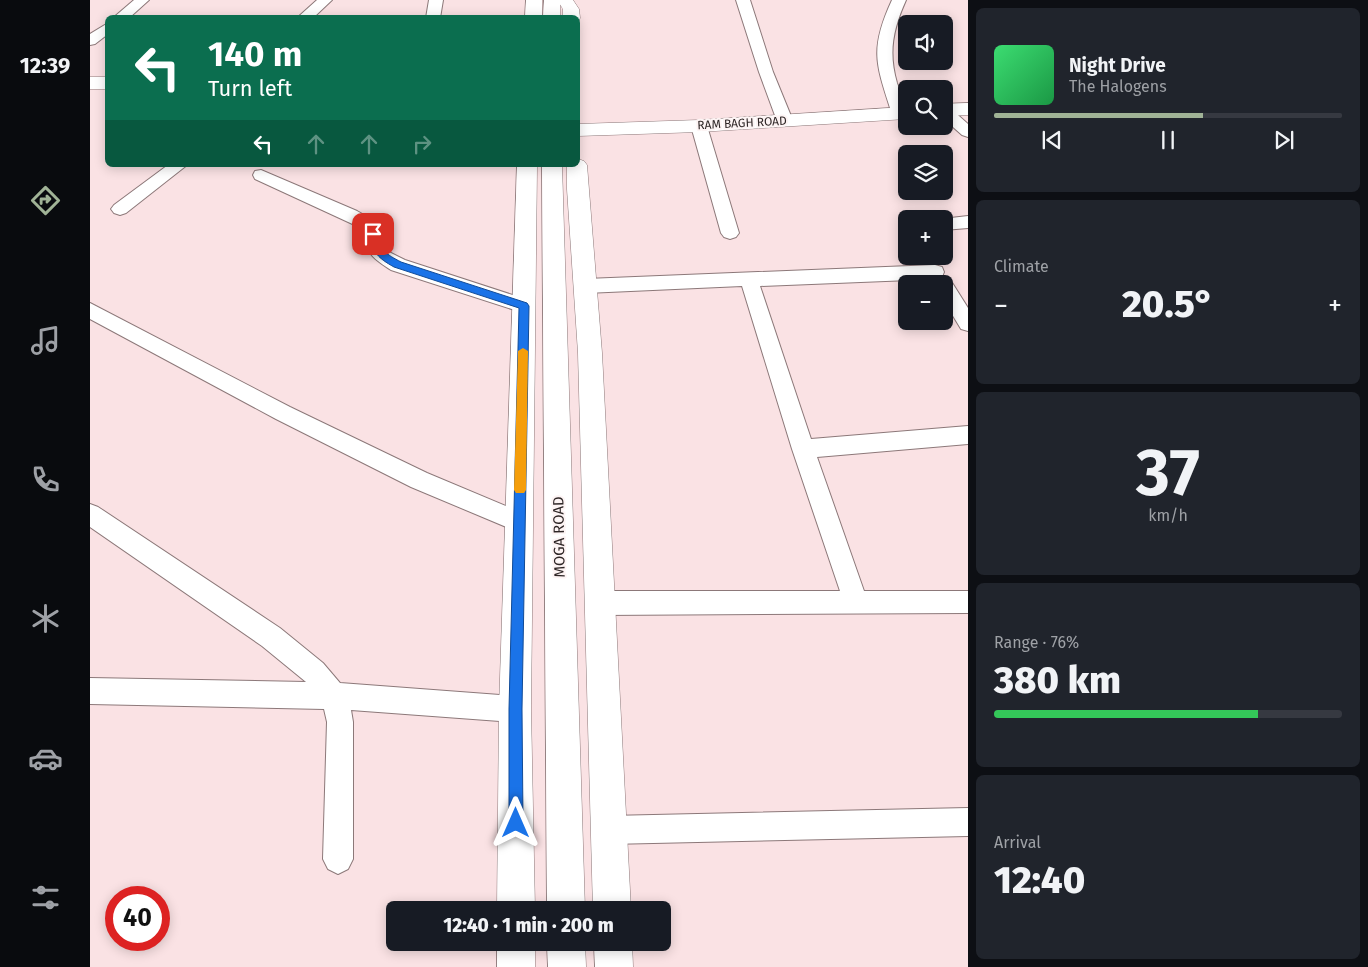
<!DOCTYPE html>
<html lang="en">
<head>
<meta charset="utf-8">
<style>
  body { margin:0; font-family:"Fira Sans",sans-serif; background:#20242c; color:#f1f3f6; height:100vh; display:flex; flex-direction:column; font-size:19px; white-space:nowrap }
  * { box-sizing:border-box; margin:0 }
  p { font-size:16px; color:#9ea1a6 }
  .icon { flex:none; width:28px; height:28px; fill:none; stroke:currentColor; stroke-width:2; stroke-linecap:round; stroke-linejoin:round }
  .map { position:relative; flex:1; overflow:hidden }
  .details { display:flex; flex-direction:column; gap:8px; padding:8px; background:#0d0f14; width:400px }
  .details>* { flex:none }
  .guide { position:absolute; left:15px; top:15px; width:475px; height:152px; border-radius:8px; box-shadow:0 2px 12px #0003; background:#0b6e4f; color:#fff; overflow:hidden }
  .tools { position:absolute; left:808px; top:15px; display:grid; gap:10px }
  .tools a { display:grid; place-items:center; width:55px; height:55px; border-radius:8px; background:#171b24; box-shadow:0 2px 12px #0003; font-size:25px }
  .speed { position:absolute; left:15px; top:886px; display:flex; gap:10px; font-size:25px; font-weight:700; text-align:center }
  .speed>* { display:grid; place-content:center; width:65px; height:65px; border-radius:50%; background:#171b24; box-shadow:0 2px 12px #0003; line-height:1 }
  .speed .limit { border:8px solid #d22; background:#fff; color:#111 }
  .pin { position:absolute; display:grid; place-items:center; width:42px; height:42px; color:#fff; margin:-21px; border-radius:10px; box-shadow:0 2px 8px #0006 }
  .me { position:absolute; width:55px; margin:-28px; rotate:0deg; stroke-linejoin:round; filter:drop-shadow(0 0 4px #0008) }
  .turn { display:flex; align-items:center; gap:18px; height:105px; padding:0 20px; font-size:22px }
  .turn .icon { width:65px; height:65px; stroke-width:2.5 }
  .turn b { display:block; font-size:35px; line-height:42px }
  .lanes { display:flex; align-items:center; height:48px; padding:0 20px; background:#0003; justify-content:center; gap:25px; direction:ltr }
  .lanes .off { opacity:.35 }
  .big { font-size:38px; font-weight:800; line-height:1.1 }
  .details .tile { flex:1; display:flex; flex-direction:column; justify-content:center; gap:8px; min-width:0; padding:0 18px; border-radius:8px; background:#20242c }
  .details .dial { align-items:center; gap:0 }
  .dial b { font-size:65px; line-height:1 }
  .song { display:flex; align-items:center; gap:15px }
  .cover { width:60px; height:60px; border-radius:8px; background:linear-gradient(135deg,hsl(140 70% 55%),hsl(140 70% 35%)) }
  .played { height:5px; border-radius:2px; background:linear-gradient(90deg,#a0b396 60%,#363941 60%) }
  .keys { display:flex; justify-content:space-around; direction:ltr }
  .heat { display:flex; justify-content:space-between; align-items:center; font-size:28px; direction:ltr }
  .charge { height:8px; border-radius:4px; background:linear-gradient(90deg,#34c759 76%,#363941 0) }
  .trip { position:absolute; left:296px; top:901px; width:285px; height:50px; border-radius:8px; background:#171b24; box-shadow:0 2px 12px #0003; font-weight:800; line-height:50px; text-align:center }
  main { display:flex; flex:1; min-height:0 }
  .tab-bar { display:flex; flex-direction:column; width:90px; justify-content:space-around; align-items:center; background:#090b0e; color:#9ea1a6 }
  .tab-bar .icon { width:35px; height:35px }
  .tab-bar .selected { color:#a0b396 }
  .tab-bar b { font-size:22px; color:#f1f3f6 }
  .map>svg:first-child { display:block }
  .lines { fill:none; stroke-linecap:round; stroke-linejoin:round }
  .minor-casing { stroke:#8c7879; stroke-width:2 }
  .tertiary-casing { stroke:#8c7879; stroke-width:1 }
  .primary-casing { stroke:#8c7879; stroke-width:1 }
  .minor { fill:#fff; fill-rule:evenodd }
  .tertiary { fill:#fff; fill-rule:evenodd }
  .primary { fill:#fff; fill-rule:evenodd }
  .route { fill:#1a73e8; stroke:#114b97 }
  .slow { fill:#f59e0b }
  .labels { text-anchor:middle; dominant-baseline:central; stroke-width:4; stroke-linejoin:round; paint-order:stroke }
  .far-street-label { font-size:12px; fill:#2e2626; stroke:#fdf4f4 }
  .street-label { font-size:15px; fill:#2e2626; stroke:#fdf4f4 }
</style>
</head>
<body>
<main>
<nav class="tab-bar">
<b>12:39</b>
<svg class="icon selected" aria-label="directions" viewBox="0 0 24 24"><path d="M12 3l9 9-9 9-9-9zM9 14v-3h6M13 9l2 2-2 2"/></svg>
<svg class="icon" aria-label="music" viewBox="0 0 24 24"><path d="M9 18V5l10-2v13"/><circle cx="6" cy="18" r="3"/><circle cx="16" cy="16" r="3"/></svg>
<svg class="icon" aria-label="phone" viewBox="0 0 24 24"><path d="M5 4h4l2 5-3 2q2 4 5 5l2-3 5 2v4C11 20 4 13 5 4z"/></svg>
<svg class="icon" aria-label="climate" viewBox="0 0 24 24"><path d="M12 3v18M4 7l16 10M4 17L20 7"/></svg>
<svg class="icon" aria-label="car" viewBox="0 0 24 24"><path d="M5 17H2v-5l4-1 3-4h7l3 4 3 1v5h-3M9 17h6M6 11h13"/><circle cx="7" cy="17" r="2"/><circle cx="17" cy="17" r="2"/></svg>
<svg class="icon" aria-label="filters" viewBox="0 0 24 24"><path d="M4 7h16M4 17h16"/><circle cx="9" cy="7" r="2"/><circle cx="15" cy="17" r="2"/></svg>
</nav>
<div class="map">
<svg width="878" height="967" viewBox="0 0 878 967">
  <rect width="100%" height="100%" fill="#fae2e4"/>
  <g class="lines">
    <!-- minor casing -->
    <g class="minor-casing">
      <path id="minor" d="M44,0H59L39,18H23Z
        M227,0H242L223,18H207Z
        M339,0H353L350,18H336Z
        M646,0H660L683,72L703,121L701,124H689L687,121L669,72Z
        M802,0H816C803,29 798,52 807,83C811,94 816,105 816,116L810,119L804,117L802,114C786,64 779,50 802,0Z
        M18,23V34L5,44L0,45V34Z
        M854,106L860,108L878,124V137L872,135L854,119Z
        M609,121L615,123L617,126L649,233L646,237L640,239L634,237L631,233L601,126L603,123Z
        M78,165H97L36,213L30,215L24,213L21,209L24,205Z
        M171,170L267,211L281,219L292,234L295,246L299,252L315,260L441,301L444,306L441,311L434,313L301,270C292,264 281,258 277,247C274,239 274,234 269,227L165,179L163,175L165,171Z
        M878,216V228L854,230V219H852Z
        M845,265L852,267L854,272L852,277L845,279L670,286L721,439L878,426V444L727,457L774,591H878V613L510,615L501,611L498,603L501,595L510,591H750L702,449L652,286L496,293L489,291L487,286L489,281L496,279Z
        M854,279L861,281L878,308V331L871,329L854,301V284H846Z
        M0,303L200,407L337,473L437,515L441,522L437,529L429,532L421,529L321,487L186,419L0,319Z
        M0,504L8,507L190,628L233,663L250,683L425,696L434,700L438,709L434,718L425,722L261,710L263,722V859L258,869L248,874L238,869L233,859L237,722L234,709L0,704V678L216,682L172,646L0,527Z
        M878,808V836L519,844L509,840L505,830L509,820L519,816Z"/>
    </g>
    <!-- tertiary casing -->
    <g class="tertiary-casing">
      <path id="tertiary" d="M436,0H452V18H435Z
        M467,0H483L489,9L490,18L488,22V18H473V9Z
        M0,77H18V89H0Z
        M878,103V115L854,116V104Z
        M816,107V119L609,132L488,136V124L609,120Z
        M488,159L494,161L497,165L512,353L541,910H503L488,353L477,189V165H488Z
        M427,165H447L441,709L445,910H407L409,709Z
        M407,942H445V967H407Z
        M504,942H542L543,967H505Z"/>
    </g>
    <!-- primary casing -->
    <g class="primary-casing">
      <path id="primary" d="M454,0H470V18H453Z
        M452,165H472L495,910H457Z
        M457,942H495L496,967H458Z"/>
    </g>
    <!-- minor -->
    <use href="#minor" class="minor"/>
    <!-- tertiary -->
    <use href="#tertiary" class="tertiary"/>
    <!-- primary -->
    <use href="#primary" class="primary"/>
  </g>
  <!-- route -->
  <path class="route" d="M283,231L287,234C292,252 296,254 311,262L437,303L439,306L432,709L433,823L431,829L426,831L421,829L419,823V709L429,308L304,267C288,258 283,253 278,234Z"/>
  <!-- slow -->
  <path class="slow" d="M433,348L438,351L436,490L434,493H426L424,490L428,351Z"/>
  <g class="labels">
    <!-- far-street labels -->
    <g class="far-street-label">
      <text transform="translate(652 123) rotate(-3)">RAM BAGH ROAD</text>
    </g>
    <!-- street labels -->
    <g class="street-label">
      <text transform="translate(469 537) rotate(-91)">MOGA ROAD</text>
    </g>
  </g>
</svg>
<div class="tools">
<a><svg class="icon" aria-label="sound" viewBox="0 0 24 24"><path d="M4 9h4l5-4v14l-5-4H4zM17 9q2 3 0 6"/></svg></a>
<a><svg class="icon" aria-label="search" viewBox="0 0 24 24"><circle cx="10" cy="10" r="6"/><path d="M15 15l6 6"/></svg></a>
<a><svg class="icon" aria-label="layers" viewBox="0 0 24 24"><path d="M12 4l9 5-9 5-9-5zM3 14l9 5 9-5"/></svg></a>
<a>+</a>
<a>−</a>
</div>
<div class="speed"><div class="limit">40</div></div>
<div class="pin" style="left:283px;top:234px;background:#d93025"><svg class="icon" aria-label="arrive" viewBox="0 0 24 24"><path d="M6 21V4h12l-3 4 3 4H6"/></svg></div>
<svg class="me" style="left:426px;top:823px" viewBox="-20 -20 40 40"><path d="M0-17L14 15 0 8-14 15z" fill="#1a73e8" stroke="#fff" stroke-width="4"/></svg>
<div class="trip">12:40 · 1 min · 200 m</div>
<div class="guide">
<div class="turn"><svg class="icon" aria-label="left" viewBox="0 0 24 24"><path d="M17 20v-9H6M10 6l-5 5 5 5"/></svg><div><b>140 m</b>Turn left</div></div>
<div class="lanes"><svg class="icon" aria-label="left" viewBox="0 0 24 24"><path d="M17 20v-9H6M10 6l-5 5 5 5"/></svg><svg class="icon off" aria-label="ahead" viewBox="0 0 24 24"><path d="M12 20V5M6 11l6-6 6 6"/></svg><svg class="icon off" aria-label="ahead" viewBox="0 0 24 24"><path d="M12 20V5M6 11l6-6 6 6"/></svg><svg class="icon off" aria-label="right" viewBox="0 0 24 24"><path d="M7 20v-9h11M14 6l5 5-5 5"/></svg></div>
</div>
</div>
<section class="details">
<div class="tile">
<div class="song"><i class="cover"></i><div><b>Night Drive</b><p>The Halogens</p></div></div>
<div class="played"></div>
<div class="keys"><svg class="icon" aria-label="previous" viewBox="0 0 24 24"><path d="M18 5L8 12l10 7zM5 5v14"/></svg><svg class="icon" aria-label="pause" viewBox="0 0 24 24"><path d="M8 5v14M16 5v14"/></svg><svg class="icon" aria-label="next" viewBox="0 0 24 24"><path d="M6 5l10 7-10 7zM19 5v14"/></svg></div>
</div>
<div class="tile"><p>Climate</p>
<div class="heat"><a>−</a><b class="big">20.5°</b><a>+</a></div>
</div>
<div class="tile dial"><b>37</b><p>km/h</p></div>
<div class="tile"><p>Range · 76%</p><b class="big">380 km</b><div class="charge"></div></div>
<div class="tile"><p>Arrival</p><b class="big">12:40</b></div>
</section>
</main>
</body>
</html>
